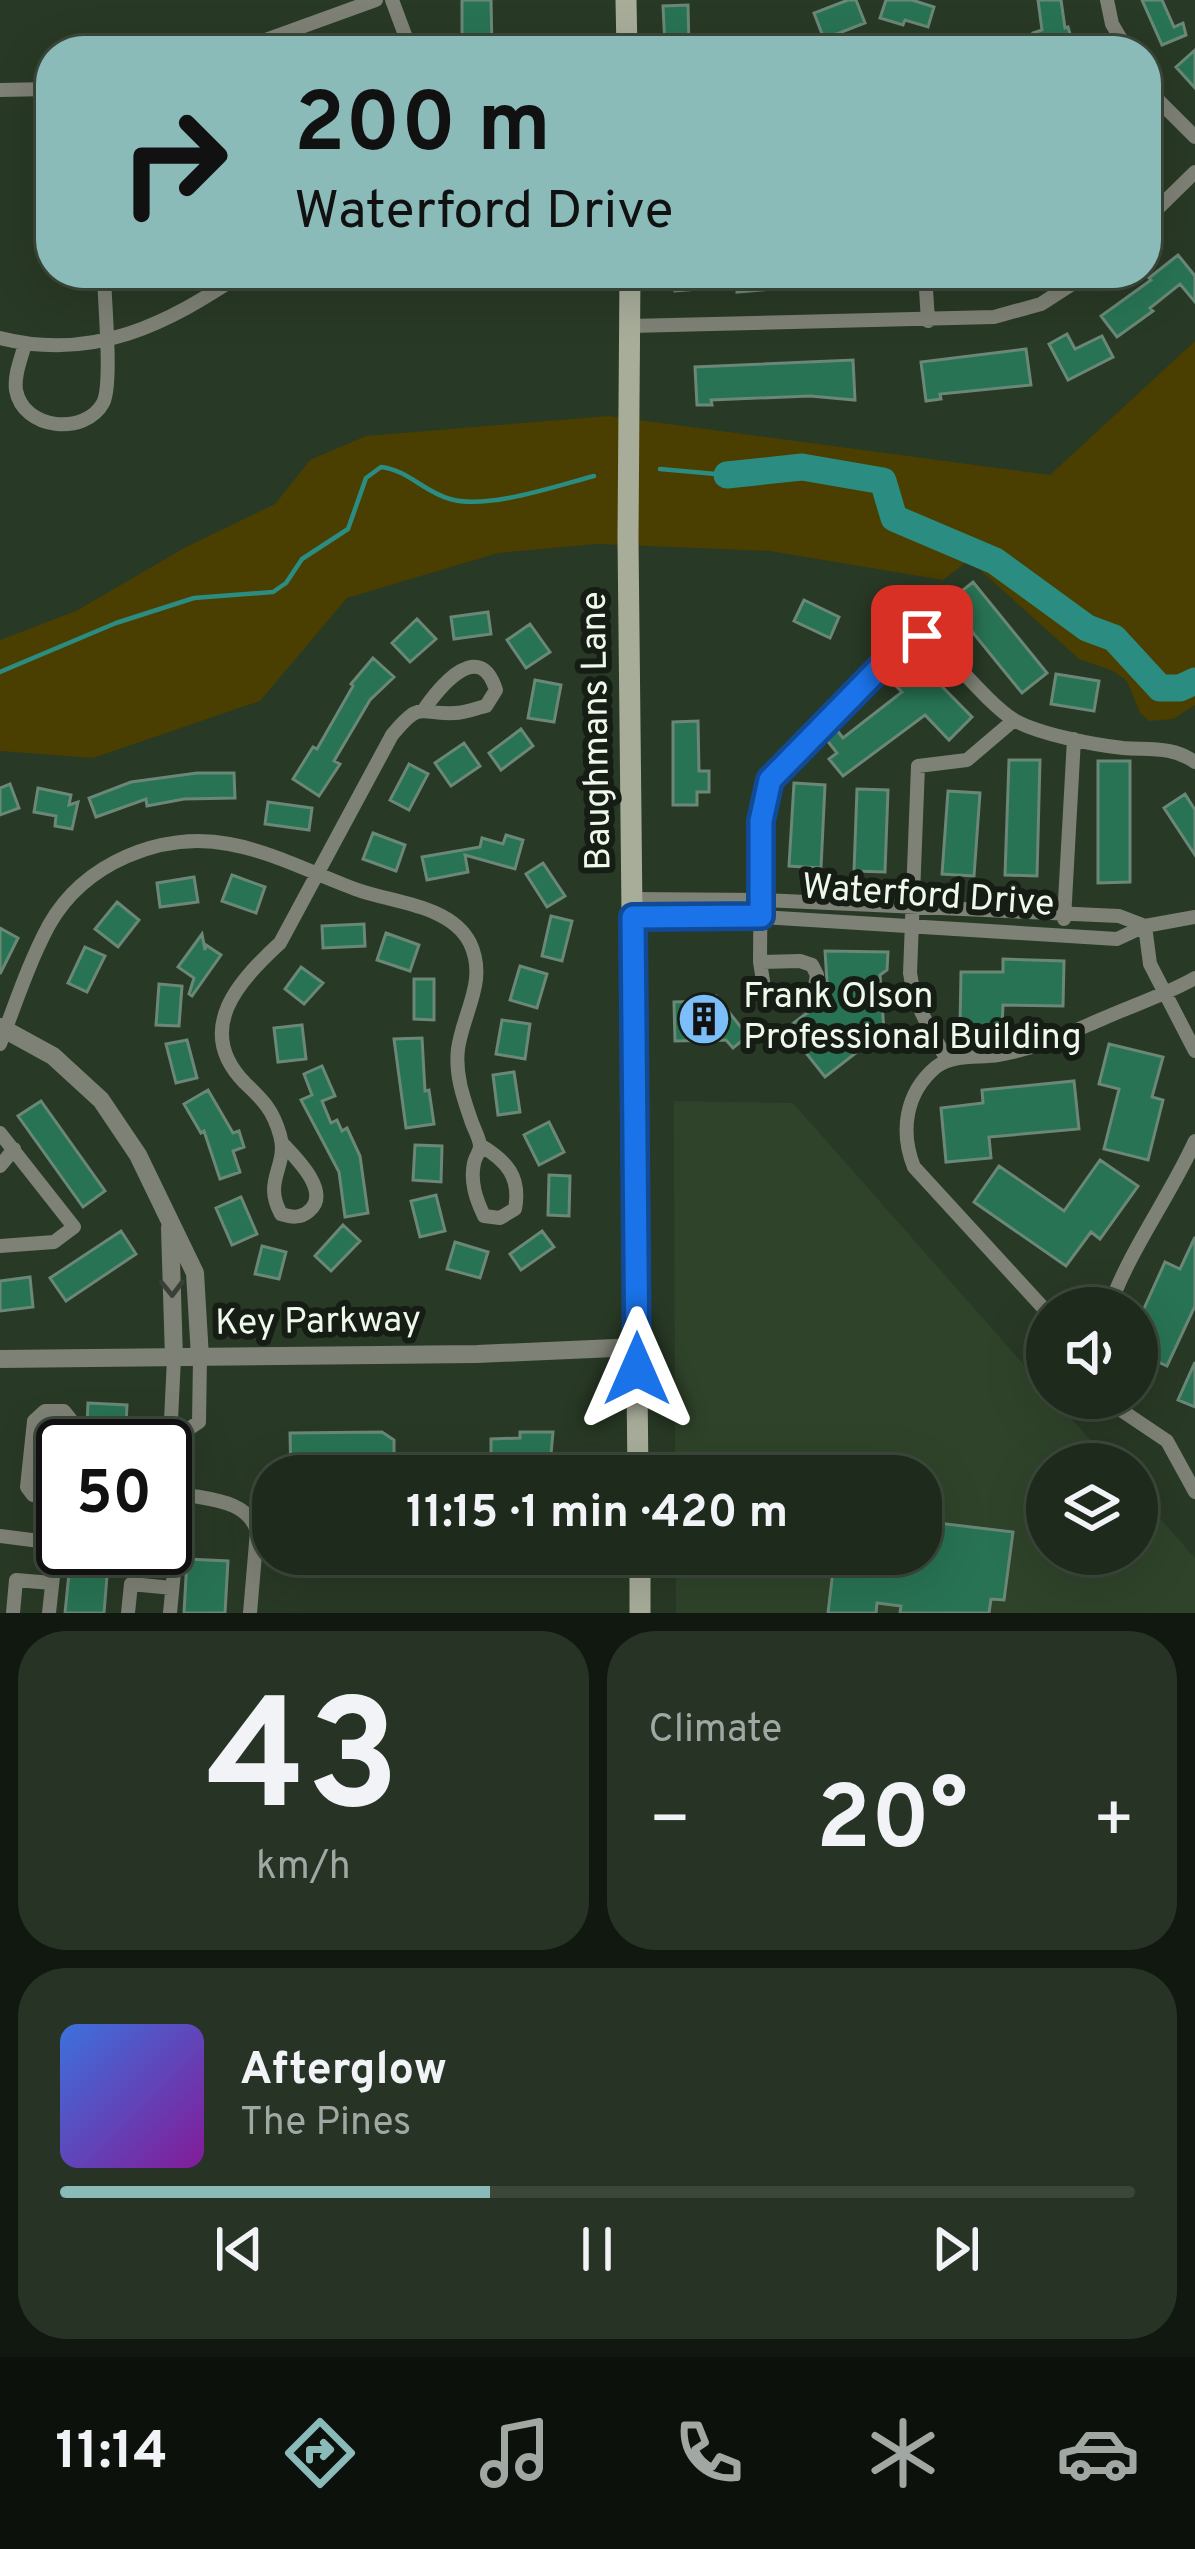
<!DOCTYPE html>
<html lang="en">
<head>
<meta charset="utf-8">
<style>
  body { margin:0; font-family:Overpass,sans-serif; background:#263325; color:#f1f3f6; height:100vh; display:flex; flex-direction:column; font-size:45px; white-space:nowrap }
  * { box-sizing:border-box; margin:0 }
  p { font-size:39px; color:#a1a7a3 }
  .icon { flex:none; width:66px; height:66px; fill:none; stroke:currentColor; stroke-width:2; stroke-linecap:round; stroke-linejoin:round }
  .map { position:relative; height:1613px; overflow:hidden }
  .drawer { display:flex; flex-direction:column; gap:18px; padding:18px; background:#10180f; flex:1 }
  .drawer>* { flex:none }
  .hud { position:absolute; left:36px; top:36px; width:1125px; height:252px; border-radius:48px; box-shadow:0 12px 48px #0002,0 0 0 3px #3c473b; background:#8bbbb9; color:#111; overflow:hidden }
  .buttons { position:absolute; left:1026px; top:1287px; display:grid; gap:24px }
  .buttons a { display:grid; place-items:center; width:132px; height:132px; border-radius:50%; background:#1e2b1c; box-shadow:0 12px 48px #0002,0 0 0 3px #3c473b; font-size:60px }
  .speed { position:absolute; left:36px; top:1419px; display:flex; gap:24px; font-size:60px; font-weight:700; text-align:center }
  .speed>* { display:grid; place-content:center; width:156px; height:156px; border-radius:50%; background:#1e2b1c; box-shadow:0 12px 48px #0002,0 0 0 3px #3c473b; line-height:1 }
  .speed .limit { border:6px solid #111; border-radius:18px; background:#fff; color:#111 }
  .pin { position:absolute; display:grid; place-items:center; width:102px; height:102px; color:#fff; margin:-51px; border-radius:24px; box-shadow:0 6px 18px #0006 }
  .me { position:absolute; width:132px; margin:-66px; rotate:0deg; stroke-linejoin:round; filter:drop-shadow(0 0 9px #0008) }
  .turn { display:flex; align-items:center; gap:42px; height:252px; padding:0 60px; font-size:54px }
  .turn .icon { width:156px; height:156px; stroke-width:2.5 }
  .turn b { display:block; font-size:84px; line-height:102px }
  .big { font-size:90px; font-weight:700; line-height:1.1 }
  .drawer .tile { flex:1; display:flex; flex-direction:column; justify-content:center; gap:18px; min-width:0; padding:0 42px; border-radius:48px; background:#263325 }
  .drawer .dial { align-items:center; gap:0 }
  .dial b { font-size:156px; line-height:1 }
  .song { display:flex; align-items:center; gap:36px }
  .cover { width:144px; height:144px; border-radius:18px; background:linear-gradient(135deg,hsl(220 70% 55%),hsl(290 70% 35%)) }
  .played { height:12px; border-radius:6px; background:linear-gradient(90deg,#8bbbb9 40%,#3c473b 40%) }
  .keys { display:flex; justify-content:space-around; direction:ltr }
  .heat { display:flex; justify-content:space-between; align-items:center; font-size:66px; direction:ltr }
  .drawer .tiles { flex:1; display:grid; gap:18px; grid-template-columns:1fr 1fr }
  .tile:last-child { grid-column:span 2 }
  .trip { position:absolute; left:252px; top:1455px; width:690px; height:120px; border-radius:48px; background:#1e2b1c; box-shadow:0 12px 48px #0002,0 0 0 3px #3c473b; font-weight:700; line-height:120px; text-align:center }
  .tabs { display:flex; height:192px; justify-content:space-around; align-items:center; background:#0c110b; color:#a1a7a3 }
  .tabs .icon { width:84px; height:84px }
  .tabs .on { color:#8bbbb9 }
  .tabs b { font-size:54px; color:#f1f3f6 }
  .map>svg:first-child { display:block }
  .built { fill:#2f432a }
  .green { fill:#4a3e00 }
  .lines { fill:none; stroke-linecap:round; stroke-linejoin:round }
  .stream { stroke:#2b8d81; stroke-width:4.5 }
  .river { stroke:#2b8d81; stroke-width:27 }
  .building { fill:#287353; stroke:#6a8777; stroke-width:3 }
  .minor { stroke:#7e8175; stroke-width:14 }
  .tertiary { stroke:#7e8175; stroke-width:18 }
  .secondary { stroke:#a8ad9a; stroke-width:21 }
  .oneway { stroke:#3a4037 }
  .route-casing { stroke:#114b97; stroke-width:30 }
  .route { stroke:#1a73e8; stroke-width:21 }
  .labels { text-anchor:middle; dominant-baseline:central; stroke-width:12; stroke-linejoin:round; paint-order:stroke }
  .street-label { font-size:36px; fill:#eef9ec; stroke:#161d15 }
  .poi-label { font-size:36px; fill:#eef9ec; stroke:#161d15; text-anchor:start }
</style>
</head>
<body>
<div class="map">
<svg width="1195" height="1613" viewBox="0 0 1195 1613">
  <rect width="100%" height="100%" fill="#283925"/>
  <!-- built -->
  <path class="built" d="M674,1101L793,1103L1047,1391V1398H1053L1112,1464H1047V1554H1137V1492L1195,1558V1613H676V1554H921V1476H675Z"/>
  <!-- green -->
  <path class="green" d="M1195,341V705L1173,719L1149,721L1140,713L1127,681L1113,671L1079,659L969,560L943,580L770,551L597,544L498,553L347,598L260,701L93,758L0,751V640L76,611L186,547L275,504L310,460L366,436L608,416L1050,475Z"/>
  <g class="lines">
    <!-- stream -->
    <path class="stream" d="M660,469L727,475
      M0,672L116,623L194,598L273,592L286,583L302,559L348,529L366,478L381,467C408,470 424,492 450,499C487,510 556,486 594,476"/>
    <!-- river -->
    <path class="river" d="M727,475L802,467L883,481L894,518L995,561L1087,628L1114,638L1160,688H1180L1195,681"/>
  </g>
  <!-- building -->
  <path class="building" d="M462,0H491L492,48H462Z
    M848,0H856L865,23L824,39L814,13Z
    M886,0H912L934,7L928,27L905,20L903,25L880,18Z
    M1038,0H1061L1065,28L1068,27L1075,51H1048L1047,46L1037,49L1033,33L1042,30Z
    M1142,0H1162L1174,27L1183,23L1186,35L1162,45Z
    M688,5L689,46L665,47L663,6Z
    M1195,50V88L1176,67Z
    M1178,255L1195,276V302L1180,284L1150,308L1153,311L1117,337L1101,316L1151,280L1149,278Z
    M673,273H772L773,289L737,292V286L675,291Z
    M861,273H882L884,286L863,288Z
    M1067,334L1075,349L1102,336L1113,357L1068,380L1049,344Z
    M1026,349L1031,385L940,394L941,399L926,401L921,362Z
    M853,360L855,400L810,396L711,400L712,405H697L695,367Z
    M973,582L1047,673L1022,693L948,602Z
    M804,600L839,617L830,638L794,621Z
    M488,612L491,634L454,639L451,617Z
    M417,619L436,639L410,662L392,643Z
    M530,624L550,652L526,668L507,640Z
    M373,658L394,677L370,700L334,761L340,764L319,796L293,779L313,747L317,749L353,686L351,684Z
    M914,658L972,717L949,740L925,715L843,776L829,759L837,753L826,739L836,729L843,738L902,692L891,681Z
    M1056,674L1099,681L1094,711L1051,704Z
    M535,680L561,685L554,722L528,718Z
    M698,721L699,771H709V792H697V805H673V722Z
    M521,729L533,746L501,770L489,753Z
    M464,743L480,766L451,786L435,763Z
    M1009,760H1040L1037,876L1005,875Z
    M1098,761H1130V882L1098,883Z
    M409,764L428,774L409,810L390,800Z
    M197,773H234L235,798L184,799L147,806L146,799L96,817L89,798L131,782Z
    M794,783L825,785L821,868L789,866Z
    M10,784L19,808L0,815V788Z
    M38,788L71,795L69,805L78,802L72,829L55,826L56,816L34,812Z
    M857,789L888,790L885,872L854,871Z
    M948,791L980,793L974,876L942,874Z
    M1185,794L1195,810V855L1164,808Z
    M268,802L312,808L309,830L265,824Z
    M373,833L405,845L396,871L363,859Z
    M506,835L523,840L515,869L465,855L468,872L427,880L422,857L480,847L482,838L503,844Z
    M543,863L565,896L547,907L526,874Z
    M232,875L265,887L256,913L222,901Z
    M194,877L198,902L160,907L157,883Z
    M117,902L139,920L118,947L95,929Z
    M551,916L572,921L562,961L542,956Z
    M364,924L365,946L323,948L322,926Z
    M0,928L18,938L0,974Z
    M386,933L419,945L410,971L377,960Z
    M202,934L205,950L206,945L221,955L192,996L189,994L194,978L178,967Z
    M85,947L105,956L87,992L68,983Z
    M825,951L888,952L887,970L880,975L884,1031L825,1077L791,1034V1025L828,997Z
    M1003,959L1064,961L1063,1006L1003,1005L1002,1027L960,1026L961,972H1003Z
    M520,966L547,974L537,1008L510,1000Z
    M301,967L323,983L304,1004L285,989Z
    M414,979H434V1020L414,1019Z
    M159,984L182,986L179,1026L156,1025Z
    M716,996L748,1036L733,1048L726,1040L675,1041L674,1002L709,1001Z
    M502,1020L530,1024L525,1059L496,1054Z
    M302,1025L306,1059L278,1062L274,1028Z
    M422,1038L425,1091L429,1090L434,1124L406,1128L394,1039Z
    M187,1040L197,1078L176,1083L166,1044Z
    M1109,1044L1163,1057L1152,1097L1163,1100L1148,1160L1104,1149L1119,1089L1099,1084Z
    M322,1066L335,1096L322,1101L331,1123L337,1120L342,1131L347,1128L360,1156L368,1213L345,1217L339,1172L301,1100L312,1095L304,1074Z
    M514,1072L520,1112L498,1115L493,1075Z
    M1074,1081L1079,1129L989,1137L991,1158L946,1162L941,1108L983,1103L982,1090Z
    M208,1090L233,1133L239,1131L244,1147L233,1151L240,1172L220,1179L204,1131L201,1133L184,1104Z
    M41,1101L105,1191L83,1207L18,1116Z
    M549,1122L564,1152L539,1165L524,1135Z
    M415,1145L442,1146L441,1182L413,1180Z
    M1100,1160L1138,1186L1100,1239L1091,1232L1066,1266L974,1202L999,1166L1064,1211Z
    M549,1175L570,1176L569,1216L548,1215Z
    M436,1195L445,1231L420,1237L411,1201Z
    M241,1197L257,1234L232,1245L216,1208Z
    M343,1225L360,1241L331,1271L315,1256Z
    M121,1231L136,1254L66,1301L50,1278Z
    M542,1231L554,1247L521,1270L510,1254Z
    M1195,1237V1306L1167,1366L1137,1352V1324L1165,1262L1180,1269Z
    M455,1242L488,1252L480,1278L447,1269Z
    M262,1246L286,1252L279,1279L255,1274Z
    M30,1277L33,1307L0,1311V1281Z
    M1195,1362V1407L1178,1400Z
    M88,1403L127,1405L125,1446H86Z
    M382,1432L394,1440V1476H291L290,1433Z
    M520,1432H553L549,1476H491V1439L520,1438Z
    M921,1521L1013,1532L1004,1600L991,1599L989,1613H900L901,1606L877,1603L876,1613H828L835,1554H921Z
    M187,1559L228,1561L225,1613H184Z
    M69,1573L107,1576L104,1613H65Z"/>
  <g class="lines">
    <!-- minor -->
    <path class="minor" d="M392,0L411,51
      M1107,0L1112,24L1128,51
      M235,51L376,0
      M1146,81L1154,96L1195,137
      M0,90L51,89
      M1146,220L1195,172
      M925,273L928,321
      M630,326L994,317L1041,304L1089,273
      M0,338C94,362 167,324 243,273
      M25,344C21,359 14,375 16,390C23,430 85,436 103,403C113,384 104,299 104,273
      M633,899L763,900L1119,916L1145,926
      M633,918L761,917L1117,939L1145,926L1195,917
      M1064,919L1074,739
      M1145,926L1150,964L1195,1051
      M760,962L800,961L812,965L817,975L814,991L805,1002L791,1005L775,999L764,987L760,962L761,821L770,780L907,640L922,636L933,641C955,662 990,705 1014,720C1039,734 1094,745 1123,748C1150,750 1172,746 1195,762
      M0,1044C15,1005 29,962 49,925C84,863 161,831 229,844C274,852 316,875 358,890C394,903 451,905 470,943C488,981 463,1012 458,1049C455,1074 463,1097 471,1120C473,1127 480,1139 480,1146C480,1152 475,1157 474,1163C470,1182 476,1199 484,1216L500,1218L515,1209C521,1177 507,1161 480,1145
      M947,1060C931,1030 915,1008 910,973L918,766L967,760L1014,720
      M0,1133L74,1227L54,1242L0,1246
      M282,1143C295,1157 332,1192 309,1211C300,1219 291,1217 281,1214C262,1180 289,1166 280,1135C273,1110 263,1100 245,1083C193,1030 239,980 280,943L392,735C422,699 418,715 455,713C465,713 477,708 486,706L496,690C480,639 442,684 425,708
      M0,1166L14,1149
      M1109,1308C1130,1249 1169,1198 1195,1141
      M1047,1312L914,1167C900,1132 905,1093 936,1067C952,1054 979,1058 998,1055C1036,1049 1067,1034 1102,1019C1133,1005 1165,995 1195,978
      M1103,1398L1167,1441L1195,1492
      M181,1434L199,1422L200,1357
      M183,1494C211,1500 247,1500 257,1531L250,1613
      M62,1499L33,1495L27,1487L34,1421L45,1411H64L71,1420L68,1446
      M165,1532L176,1519L183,1494L181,1434L171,1420L174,1358
      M0,1536L63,1544
      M162,1548L174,1572L170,1613
      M13,1613L16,1580L52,1583
      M49,1613L62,1495
      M128,1613L131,1584L172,1588"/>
    <!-- tertiary -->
    <path class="tertiary" d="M0,1027L53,1056L101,1100L138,1155L195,1273L200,1357
      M170,1228L174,1358
      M0,1359L477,1354L637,1347"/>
    <!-- secondary -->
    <path class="secondary" d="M626,0L627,51
      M630,273L628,538L638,1476
      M640,1554V1613"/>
  </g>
  <!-- one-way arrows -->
  <defs><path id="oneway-chevron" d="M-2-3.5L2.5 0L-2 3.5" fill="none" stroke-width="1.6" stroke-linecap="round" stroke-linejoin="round" transform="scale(3)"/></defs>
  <use class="oneway" href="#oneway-chevron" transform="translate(172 1288) rotate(89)"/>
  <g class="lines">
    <!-- route casing -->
    <g class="route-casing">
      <path id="route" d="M637,1369L633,917L761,916V821L770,780L907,640L922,636"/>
    </g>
    <!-- route -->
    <use href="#route" class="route"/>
  </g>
  <!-- icons -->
  <defs>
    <g id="building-disc" transform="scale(2.7)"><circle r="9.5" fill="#7cbef9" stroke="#161d15"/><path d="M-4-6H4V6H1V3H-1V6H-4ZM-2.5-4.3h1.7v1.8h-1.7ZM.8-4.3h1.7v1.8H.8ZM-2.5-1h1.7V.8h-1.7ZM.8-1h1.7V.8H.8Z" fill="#111"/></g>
  </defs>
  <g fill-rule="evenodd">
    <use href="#building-disc" x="704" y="1019"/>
  </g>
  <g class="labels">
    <!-- street labels -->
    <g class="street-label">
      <text transform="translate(598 731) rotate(-91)">Baughmans Lane</text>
      <text transform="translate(928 897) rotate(4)">Waterford Drive</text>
      <text transform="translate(318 1323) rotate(-1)">Key Parkway</text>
    </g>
    <!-- poi labels -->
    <g class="poi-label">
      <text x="743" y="998">Frank Olson<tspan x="743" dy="41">Professional Building</tspan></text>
    </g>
  </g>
</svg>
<div class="buttons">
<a><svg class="icon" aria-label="sound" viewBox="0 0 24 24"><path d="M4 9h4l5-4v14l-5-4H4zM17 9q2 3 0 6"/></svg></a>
<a><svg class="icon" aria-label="layers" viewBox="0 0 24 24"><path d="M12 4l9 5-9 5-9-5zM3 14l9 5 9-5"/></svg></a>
</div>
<div class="speed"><div class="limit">50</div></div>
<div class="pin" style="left:922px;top:636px;background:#d93025"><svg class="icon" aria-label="arrive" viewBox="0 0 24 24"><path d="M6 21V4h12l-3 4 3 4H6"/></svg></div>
<svg class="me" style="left:637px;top:1369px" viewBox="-20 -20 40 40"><path d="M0-17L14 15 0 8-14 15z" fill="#1a73e8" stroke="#fff" stroke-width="4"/></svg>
<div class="trip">11:15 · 1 min · 420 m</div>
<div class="hud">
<div class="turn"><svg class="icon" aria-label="right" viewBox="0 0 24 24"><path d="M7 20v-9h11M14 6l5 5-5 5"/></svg><div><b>200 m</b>Waterford Drive</div></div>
</div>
</div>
<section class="drawer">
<div class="tiles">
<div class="tile dial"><b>43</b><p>km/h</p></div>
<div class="tile"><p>Climate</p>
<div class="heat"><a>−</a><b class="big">20°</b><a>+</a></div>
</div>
<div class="tile">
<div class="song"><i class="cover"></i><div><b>Afterglow</b><p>The Pines</p></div></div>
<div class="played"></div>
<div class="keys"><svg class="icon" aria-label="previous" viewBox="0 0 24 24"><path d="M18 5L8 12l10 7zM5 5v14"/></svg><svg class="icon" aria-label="pause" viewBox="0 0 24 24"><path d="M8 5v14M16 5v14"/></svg><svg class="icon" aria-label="next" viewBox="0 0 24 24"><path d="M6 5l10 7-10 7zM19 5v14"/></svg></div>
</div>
</div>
</section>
<nav class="tabs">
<b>11:14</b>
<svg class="icon on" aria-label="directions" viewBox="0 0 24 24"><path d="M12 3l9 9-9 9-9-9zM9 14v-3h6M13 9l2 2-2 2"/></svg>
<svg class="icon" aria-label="music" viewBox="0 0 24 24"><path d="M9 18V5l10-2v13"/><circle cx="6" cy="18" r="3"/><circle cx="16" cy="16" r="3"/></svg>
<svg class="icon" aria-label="phone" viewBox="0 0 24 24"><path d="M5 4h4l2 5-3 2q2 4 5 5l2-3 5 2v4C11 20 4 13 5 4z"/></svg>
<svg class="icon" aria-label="climate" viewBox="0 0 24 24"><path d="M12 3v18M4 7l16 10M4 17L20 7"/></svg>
<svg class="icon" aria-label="car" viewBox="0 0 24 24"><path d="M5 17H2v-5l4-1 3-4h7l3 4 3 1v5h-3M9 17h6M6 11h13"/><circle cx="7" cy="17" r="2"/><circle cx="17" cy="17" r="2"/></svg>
</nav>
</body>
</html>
